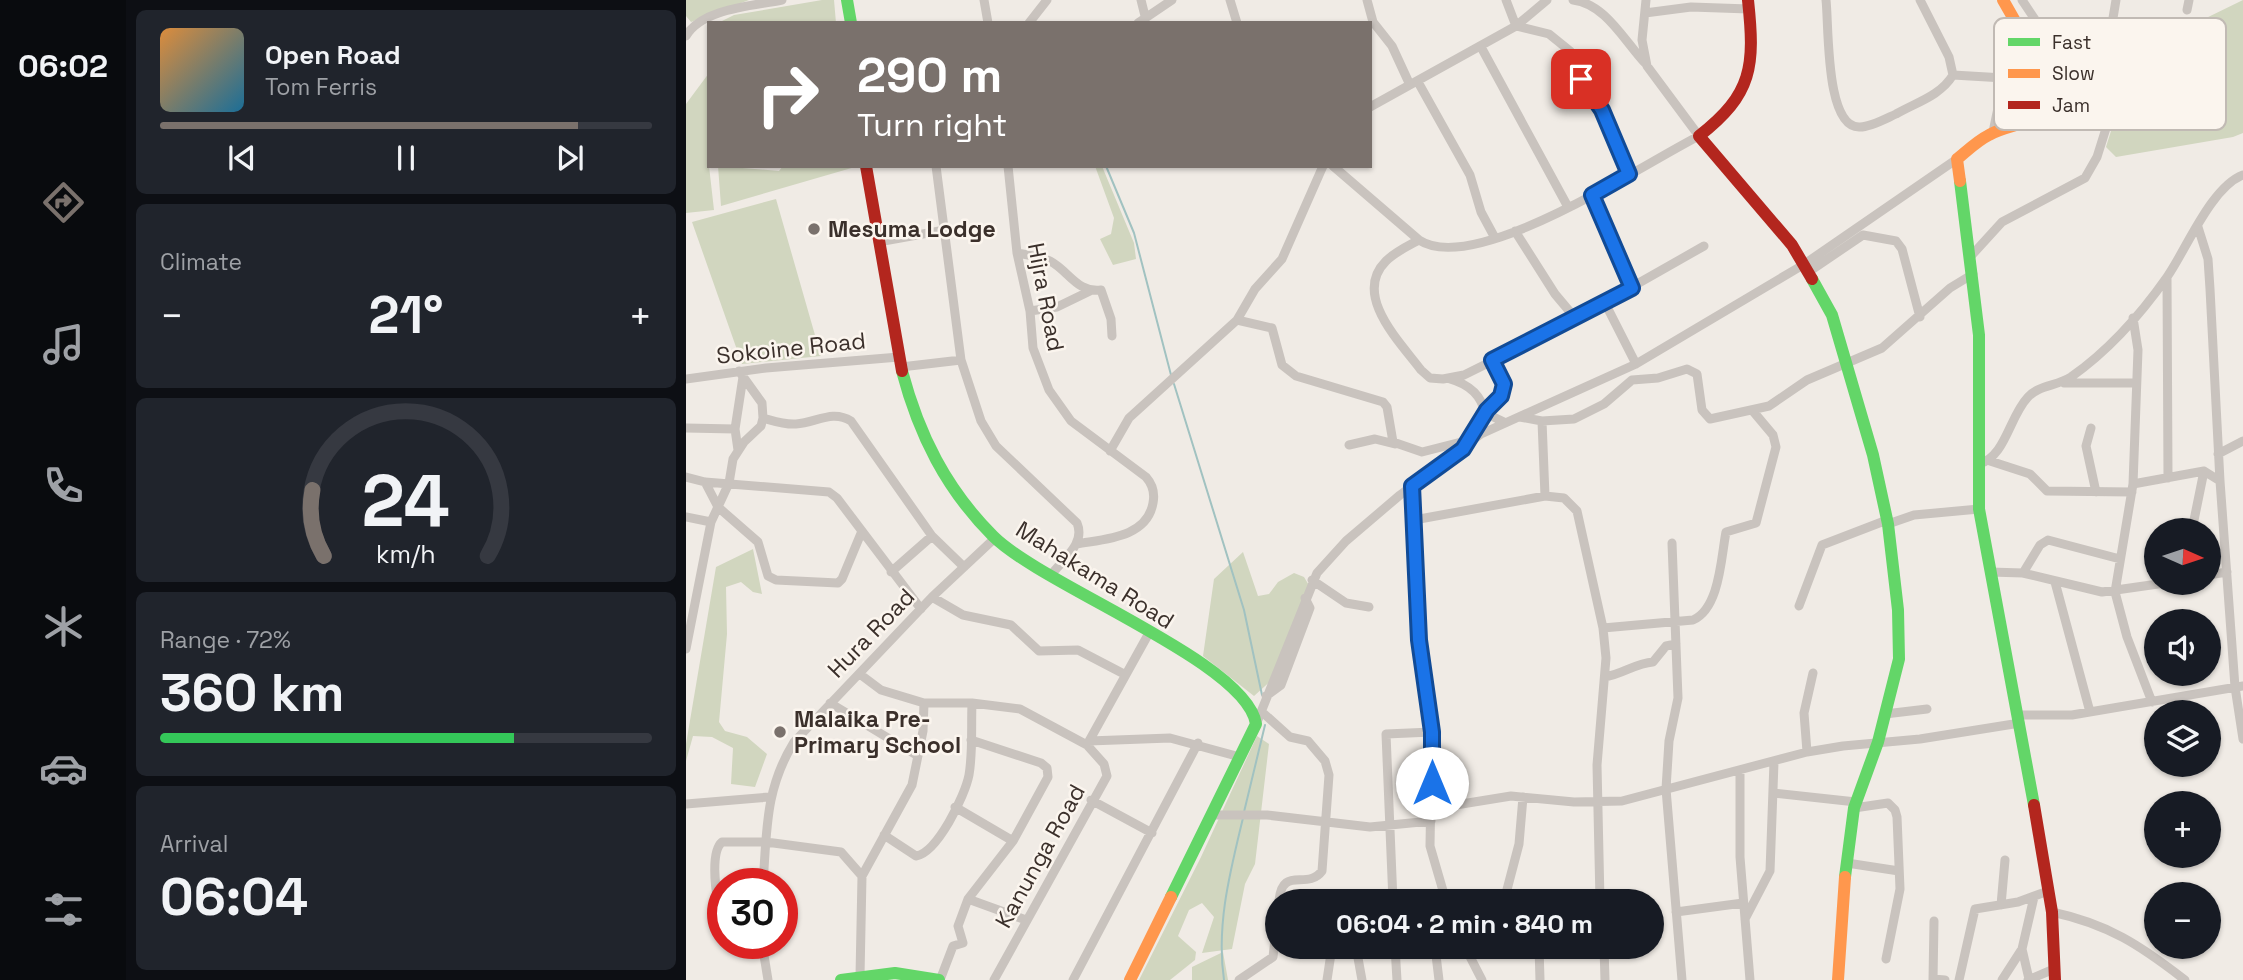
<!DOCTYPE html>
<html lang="en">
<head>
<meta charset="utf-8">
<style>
  body { margin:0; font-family:"Space Grotesk",sans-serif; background:#20242c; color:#f1f3f6; height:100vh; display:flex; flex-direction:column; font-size:26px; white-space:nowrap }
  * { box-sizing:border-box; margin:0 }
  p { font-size:23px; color:#9ea1a6 }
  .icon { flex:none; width:38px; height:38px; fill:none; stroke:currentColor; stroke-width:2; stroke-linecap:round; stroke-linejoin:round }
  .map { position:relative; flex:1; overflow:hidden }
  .drawer { display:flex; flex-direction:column; gap:10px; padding:10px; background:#0d0f14; width:560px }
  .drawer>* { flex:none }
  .banner { position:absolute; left:21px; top:21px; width:665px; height:147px; border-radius:0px; box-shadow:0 2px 5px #0004; background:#7a716c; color:#fff; overflow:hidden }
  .needle { width:46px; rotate:93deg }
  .buttons { position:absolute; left:1458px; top:518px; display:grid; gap:14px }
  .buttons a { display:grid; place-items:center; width:77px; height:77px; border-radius:50%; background:#171b24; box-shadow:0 2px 5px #0004; font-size:35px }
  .speed { position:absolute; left:21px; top:868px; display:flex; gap:14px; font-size:35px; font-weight:700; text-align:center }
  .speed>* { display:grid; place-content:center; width:91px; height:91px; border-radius:50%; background:#171b24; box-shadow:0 2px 5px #0004; line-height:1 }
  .speed .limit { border:10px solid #d22; background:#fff; color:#111 }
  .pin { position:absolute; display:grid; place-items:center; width:60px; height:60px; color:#fff; margin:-30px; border-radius:14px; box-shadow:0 4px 10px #0006 }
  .me { position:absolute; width:77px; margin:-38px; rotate:0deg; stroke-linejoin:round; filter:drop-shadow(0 0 5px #0008) }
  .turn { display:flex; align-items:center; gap:24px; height:147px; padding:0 35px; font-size:32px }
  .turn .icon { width:91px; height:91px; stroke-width:2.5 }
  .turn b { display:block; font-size:49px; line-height:60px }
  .big { font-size:52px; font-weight:600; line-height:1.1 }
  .drawer .card { flex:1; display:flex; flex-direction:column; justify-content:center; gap:10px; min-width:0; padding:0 24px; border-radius:10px; background:#20242c }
  .drawer .dial { align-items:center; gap:0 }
  .dial svg { height:182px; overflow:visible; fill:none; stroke:#363941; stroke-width:7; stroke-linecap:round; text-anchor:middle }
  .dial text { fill:#f1f3f6; stroke:none }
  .song { display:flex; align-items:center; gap:21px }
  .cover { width:84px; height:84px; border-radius:10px; background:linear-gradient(135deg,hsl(30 70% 55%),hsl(200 70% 35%)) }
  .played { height:7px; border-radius:4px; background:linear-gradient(90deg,#7a716c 85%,#363941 85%) }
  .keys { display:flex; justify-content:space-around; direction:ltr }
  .heat { display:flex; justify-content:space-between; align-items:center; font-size:38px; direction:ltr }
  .charge { height:10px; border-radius:5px; background:linear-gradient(90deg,#34c759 72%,#363941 0) }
  .trip { position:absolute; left:579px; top:889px; width:399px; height:70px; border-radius:35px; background:#171b24; box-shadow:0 2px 5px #0004; font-weight:600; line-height:70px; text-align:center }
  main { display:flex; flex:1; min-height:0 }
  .tab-bar { display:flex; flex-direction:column; width:126px; justify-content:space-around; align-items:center; background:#090b0e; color:#9ea1a6 }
  .tab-bar .icon { width:49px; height:49px }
  .tab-bar .active { color:#7a716c }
  .tab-bar b { font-size:32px; color:#f1f3f6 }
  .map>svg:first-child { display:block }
  .green { fill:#d1d6bf }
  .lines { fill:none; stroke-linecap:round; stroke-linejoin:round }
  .stream { stroke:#a1c2c1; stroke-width:2 }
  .street { stroke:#c9c3be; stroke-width:9 }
  .fast { stroke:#63d668; stroke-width:12 }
  .slow { stroke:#ff974d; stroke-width:12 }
  .jam { stroke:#b3261e; stroke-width:12 }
  .route-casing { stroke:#114b97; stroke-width:18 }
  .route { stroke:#1a73e8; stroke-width:12 }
  .poi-dot { fill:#7a716c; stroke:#fbf5ee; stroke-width:2.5 }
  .labels { text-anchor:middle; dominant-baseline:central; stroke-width:5; stroke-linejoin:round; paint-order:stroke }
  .poi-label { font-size:23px; font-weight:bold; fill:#3b302b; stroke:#fbf5ee; text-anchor:start }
  .street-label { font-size:23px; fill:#3b302b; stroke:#fbf5ee }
  .key { fill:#fbf5ee; stroke:#c1bab4; stroke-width:2 }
  .key-label { font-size:19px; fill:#3b302b }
</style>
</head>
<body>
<main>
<nav class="tab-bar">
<b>06:02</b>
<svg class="icon active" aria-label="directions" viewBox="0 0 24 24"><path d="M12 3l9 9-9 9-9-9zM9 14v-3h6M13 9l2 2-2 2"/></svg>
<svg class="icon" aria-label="music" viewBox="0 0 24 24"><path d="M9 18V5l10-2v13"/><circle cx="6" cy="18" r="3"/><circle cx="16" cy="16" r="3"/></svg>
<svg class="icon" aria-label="phone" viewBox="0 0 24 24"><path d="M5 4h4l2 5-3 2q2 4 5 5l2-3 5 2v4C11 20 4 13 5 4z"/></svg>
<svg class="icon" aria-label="climate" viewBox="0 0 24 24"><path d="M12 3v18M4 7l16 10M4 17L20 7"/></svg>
<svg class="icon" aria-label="car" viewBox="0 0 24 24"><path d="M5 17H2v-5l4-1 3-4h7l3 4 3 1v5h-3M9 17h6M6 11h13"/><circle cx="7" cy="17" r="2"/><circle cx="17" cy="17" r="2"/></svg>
<svg class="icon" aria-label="filters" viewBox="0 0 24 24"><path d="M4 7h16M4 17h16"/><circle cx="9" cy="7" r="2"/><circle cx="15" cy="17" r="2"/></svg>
</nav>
<section class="drawer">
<div class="card">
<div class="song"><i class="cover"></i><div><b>Open Road</b><p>Tom Ferris</p></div></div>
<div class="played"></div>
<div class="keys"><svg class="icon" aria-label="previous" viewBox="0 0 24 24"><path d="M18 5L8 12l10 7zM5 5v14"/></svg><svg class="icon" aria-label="pause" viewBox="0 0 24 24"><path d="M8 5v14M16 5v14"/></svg><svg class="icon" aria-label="next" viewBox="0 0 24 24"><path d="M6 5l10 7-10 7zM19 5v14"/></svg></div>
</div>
<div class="card"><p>Climate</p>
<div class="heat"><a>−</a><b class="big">21°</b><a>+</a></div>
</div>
<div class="card dial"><svg viewBox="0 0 100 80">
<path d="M14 69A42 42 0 1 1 86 69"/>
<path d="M14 69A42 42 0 0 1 9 40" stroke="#7a716c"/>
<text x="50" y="56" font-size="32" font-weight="700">24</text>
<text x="50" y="72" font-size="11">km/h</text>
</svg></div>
<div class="card"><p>Range · 72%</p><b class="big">360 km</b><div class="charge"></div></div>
<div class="card"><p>Arrival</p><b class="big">06:04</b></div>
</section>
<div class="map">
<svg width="1557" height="980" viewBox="0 0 1557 980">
  <rect width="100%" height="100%" fill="#f0ebe5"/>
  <!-- green -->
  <path class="green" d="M0,0H63L5,22L0,16Z
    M136,0H148L150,23H32L48,15Z
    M1557,0V133L1547,137L1430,157L1420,147L1453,41H1507L1514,21Z
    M23,73V166L28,210L0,213V104Z
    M32,166L93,171L97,166L169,167L35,206Z
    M409,166H416L418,171L448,243L450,259L427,265L414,239L425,234L428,218Z
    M90,199L135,356L56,364L6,222Z
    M67,549L76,594L67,592L55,582L40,587L41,634L33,722L39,731L61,737L81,754L69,787L45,784L47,748L26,737L7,736L0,761V744L30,567Z
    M557,552L572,596L583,594L592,582L608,573L618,577L624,587L588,678L568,696L517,656L528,579Z
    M571,736L583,744L569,864L559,884L546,949L516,953L528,917L516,903L503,910L492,936L510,952L509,960L484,980H453L515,857Z
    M537,952L542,980H506V967Z"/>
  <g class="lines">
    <!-- stream -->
    <path class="stream" d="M420,166L448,233L485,375
      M488,384L558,610L576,695
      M558,812L579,725
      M538,980C530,925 544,872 557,818"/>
    <!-- street -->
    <path class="street" d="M298,0L302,23
      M455,0L459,16
      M544,0L551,23
      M681,0L687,22L706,46L724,85
      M820,0L830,26L863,34L884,51L895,79L916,110L943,174
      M887,0C920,4 938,41 960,64
      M1140,0C1143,25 1139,129 1174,127C1185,127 1201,118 1210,114C1231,102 1254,96 1267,75L1263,57L1234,0
      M1336,0L1354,27L1385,47L1420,60
      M1501,10L1503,0
      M959,13L1005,7L1063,9
      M343,23L361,0
      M452,23L486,0
      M0,36C16,8 68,6 96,0
      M795,47L882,207
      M1267,75L1318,78
      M732,82L784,175L795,212L809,238
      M684,107L830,26L861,0
      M1307,132L1330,22
      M250,166L275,360L295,421L310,446L391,523C400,544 376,560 365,575
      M322,166L331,253L344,311L347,348L363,390L385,421L460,477C467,485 469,493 467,503C461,538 418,539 391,544
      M647,166L733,240C789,277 957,164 1013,136L961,66L956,40L960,0
      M906,195L946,288
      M1512,227L1522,259L1524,289L1534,481L1549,687L1557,739
      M829,231L869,294L890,319
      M733,240C722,246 709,252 700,261C666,295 714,342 735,370L744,378L757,379L778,375L877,326L1018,246
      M192,242L259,230
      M331,253C342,255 354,256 364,261C383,271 391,293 415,290L425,319L426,336
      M1285,256L1316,222L1399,178L1411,157L1428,103L1420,60L1430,0
      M1121,273L1177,235L1210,241L1216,249L1234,317
      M1481,278L1482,478
      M919,303L950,364
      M344,311L371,307L404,291
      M1447,318L1452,350L1447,484L1429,592L1441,637L1466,702
      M551,320L586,328L596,365L610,376L697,402L701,407L707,442L736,452L783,440
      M215,367L275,360
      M0,379L80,368L213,357
      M764,379C782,384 795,394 799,413L818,422
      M1378,383H1450
      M834,417L856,421L888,419L918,404L946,380L972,378L1001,369L1011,374L1016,410L1024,419L1083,406L1121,380L1196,348L1264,288L1287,274
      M77,418C88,421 99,425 110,424C130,423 146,409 165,421L246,536L278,567
      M856,421L859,496
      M0,428L49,429
      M1405,428L1400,446L1410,492
      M781,442C791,426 814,399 818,385L806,360
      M663,445L689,439L709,444
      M52,450L49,429L57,377
      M424,451L443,418L551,320L569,289L596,259L637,166
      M1532,454L1557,441
      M1304,461L1344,474L1361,491L1446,492
      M1293,464C1320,456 1323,417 1342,397C1353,385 1371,386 1385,377C1422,351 1455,314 1481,277C1500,250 1525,187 1557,175
      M0,477L19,482L143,492L151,498L235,609
      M19,482L32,507L72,542L82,576L90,580L152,583L156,579L176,531
      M1447,484L1518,471L1534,481
      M726,486L732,640L746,732L744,846L760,901
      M0,517L25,522
      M728,520L859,496L878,498L891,511L917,628L920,658L911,765L914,901
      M1202,524L1228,515L1293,509
      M1506,530L1518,471
      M986,543L992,698L983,741L980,789L996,980
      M205,572L246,536
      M1304,572L1337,573L1416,592L1479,583
      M1337,573L1354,545L1362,540L1434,559
      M1522,575L1541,572
      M626,580L660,603L683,607
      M1369,582L1404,712
      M246,597L277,615L325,625L353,651L392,650L438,674
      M1113,606L1136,545L1201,520
      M917,628L1007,620C1034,608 1035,557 1040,532L1070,523L1090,447L1087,435L1066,410
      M0,649L25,522L43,483L47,459L58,442L75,426L77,418L76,403L53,371
      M175,675L195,690L238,703H286L334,709L401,745L418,764L421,776L308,980
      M919,677C937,674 950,663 967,662L980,646L990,644
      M580,696L595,685L624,608L619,598
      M144,703L232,756
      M576,712L604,737L622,741L639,761L643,775L636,871C621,891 596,865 593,901
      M1199,714L1241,709
      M1332,715H1386L1557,686
      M571,722L631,573L660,541L714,495L795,434L950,364L1117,265L1271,159
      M403,741L484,738L554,757
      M402,743L463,633
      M1121,752L1118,713L1127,673
      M1054,771V857L1064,980
      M1088,793L1170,802
      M405,800L466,833
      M0,804L83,797
      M269,807L327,841
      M1168,808L1202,803L1209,810L1211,817L1214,889L1200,959
      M745,809L825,796L888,802L936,801L1121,752L1157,746L1234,739L1334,723
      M525,815H581L684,827L745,821
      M198,835L230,856C251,853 279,796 283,775C287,752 285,727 286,703
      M1161,863L1213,871
      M77,884C81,830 79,789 108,742L246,597L309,538
      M282,899L340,920
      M707,901L700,734L746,732
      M818,901L833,844L837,797
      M37,903L32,901C29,887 25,851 36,842H80L155,852L176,876
      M1315,905L1319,860
      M990,912L1057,903
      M1366,912C1422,924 1454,945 1499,980
      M1059,919L1084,871L1088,762
      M76,943L82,980
      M709,947L711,980
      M749,947L753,980
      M779,947L796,980
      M853,947L854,980
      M918,947L919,980
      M672,958L676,980
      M174,976L176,876L226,785L237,731L238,703
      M1247,979L1259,980
      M1343,979L1336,949L1348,897
      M254,980L267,946L277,943L272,926L282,899L327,841L362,777L361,768L355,763L285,740
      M387,980L512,743
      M553,980L587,957L592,912
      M641,980L646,947
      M1247,980L1248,921
      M1273,980L1289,909L1332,902L1362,891
      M1316,980L1336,949
      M1342,980L1368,969"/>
    <!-- fast -->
    <path class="fast" d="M161,0L165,23
      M1274,181L1293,335V509L1348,805
      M1126,279L1146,315L1187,455L1202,524L1212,610L1213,659L1192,742L1168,808L1159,877
      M216,371C233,435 260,489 307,536C357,586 561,662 570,724L485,897
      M155,980L209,973L253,980"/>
    <!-- slow -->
    <path class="slow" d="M1274,181L1271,159C1281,151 1291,141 1303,135C1330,120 1370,126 1365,84L1317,0
      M444,980L485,897
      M1152,980L1159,877"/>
    <!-- jam -->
    <path class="jam" d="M1062,0C1069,66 1067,94 1013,136L1106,245L1126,279
      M180,166L216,371
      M1348,805L1366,912L1369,980"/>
  </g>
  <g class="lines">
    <!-- route casing -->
    <g class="route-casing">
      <path id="route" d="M746,783V732L733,640L726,486L777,449L801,410L815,396L818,384L806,360L946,288L906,195L943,174L916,110L895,79"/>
    </g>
    <!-- route -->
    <use href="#route" class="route"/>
  </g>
  <!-- markers -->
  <g class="poi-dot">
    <circle cx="128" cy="229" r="7"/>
    <circle cx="94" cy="732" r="7"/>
  </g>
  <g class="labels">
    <!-- poi labels -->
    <g class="poi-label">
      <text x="142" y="229">Mesuma Lodge</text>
      <text x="108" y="719">Malaika Pre-<tspan x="108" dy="26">Primary School</tspan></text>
    </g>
    <!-- street labels -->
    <g class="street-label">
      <text transform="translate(360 297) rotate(79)">Hijra Road</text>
      <text transform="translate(105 348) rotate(-6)">Sokoine Road</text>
      <text transform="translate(409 575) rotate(32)">Mahakama Road</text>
      <text transform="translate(185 633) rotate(-46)">Hura Road</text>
      <text transform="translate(354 856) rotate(-61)">Kanunga Road</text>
    </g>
  </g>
  <!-- legend -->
  <rect x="1308" y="18" width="232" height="112" rx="10" class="key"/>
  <rect x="1322" y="38" width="32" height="8" fill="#63d668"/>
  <rect x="1322" y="69" width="32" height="9" fill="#ff974d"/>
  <rect x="1322" y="101" width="32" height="8" fill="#b3261e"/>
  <g class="key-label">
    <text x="1366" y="49">Fast</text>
    <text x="1366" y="80">Slow</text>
    <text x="1366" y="112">Jam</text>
  </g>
</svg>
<div class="buttons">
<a><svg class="needle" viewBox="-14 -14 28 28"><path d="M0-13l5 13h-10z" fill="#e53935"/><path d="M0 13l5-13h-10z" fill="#9ea1a6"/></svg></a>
<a><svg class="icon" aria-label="sound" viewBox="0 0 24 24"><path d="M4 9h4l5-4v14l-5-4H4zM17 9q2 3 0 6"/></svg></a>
<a><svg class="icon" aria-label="layers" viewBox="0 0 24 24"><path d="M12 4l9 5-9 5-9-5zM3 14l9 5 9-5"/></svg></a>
<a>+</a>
<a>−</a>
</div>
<div class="speed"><div class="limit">30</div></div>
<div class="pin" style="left:895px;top:79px;background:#d93025"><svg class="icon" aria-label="arrive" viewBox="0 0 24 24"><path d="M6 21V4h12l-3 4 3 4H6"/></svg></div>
<svg class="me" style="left:746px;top:783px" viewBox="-20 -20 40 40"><circle r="19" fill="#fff"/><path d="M0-13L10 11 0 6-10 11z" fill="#1a73e8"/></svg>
<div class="trip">06:04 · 2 min · 840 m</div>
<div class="banner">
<div class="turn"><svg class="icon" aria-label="right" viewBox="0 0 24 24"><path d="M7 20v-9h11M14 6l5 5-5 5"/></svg><div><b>290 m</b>Turn right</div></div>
</div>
</div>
</main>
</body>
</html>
